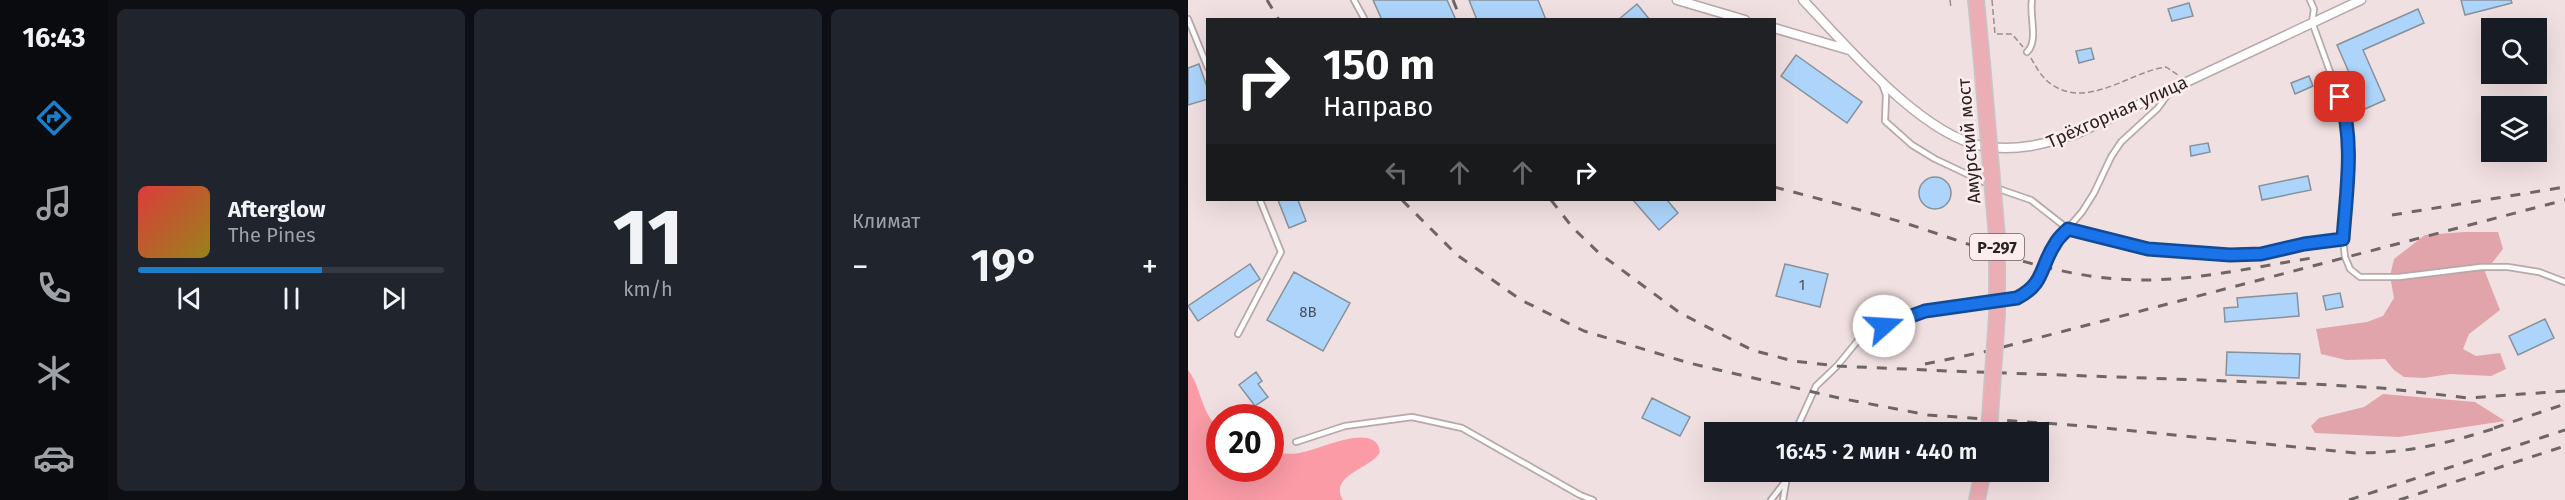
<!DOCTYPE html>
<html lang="ru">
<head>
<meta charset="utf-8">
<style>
  body { margin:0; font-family:"Fira Sans",sans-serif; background:#20242c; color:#f1f3f6; height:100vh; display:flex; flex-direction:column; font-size:22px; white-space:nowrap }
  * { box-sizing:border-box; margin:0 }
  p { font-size:20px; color:#9ea1a6 }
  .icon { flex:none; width:33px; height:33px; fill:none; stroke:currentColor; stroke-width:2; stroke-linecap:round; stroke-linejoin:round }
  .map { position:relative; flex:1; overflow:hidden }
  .side { display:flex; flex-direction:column; gap:9px; padding:9px; background:#0d0f14; width:1080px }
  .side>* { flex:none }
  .banner { position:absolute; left:18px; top:18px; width:570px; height:183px; border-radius:0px; box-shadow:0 6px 24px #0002; background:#202124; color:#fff; overflow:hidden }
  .fabs { position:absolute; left:1293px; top:18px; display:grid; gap:12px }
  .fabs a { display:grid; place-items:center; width:66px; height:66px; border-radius:0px; background:#171b24; box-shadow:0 6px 24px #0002; font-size:30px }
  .speed { position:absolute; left:18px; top:404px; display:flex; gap:12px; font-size:30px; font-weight:700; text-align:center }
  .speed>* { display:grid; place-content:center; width:78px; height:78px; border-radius:50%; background:#171b24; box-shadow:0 6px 24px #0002; line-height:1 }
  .speed .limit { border:9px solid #d22; background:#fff; color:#111 }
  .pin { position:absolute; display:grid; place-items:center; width:51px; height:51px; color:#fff; margin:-26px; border-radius:12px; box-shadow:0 3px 9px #0006 }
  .me { position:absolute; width:66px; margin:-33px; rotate:71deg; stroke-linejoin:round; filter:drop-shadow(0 0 4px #0008) }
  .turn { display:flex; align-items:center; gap:21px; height:126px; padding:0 18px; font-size:27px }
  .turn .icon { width:78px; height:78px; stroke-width:2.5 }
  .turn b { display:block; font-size:42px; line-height:51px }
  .lanes { display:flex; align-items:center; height:57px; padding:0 18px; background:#0003; justify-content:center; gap:30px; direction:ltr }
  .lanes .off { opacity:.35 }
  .big { font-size:45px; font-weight:600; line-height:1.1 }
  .side .widget { flex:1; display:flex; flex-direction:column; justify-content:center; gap:9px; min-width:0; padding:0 21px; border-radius:9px; background:#20242c }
  .side .dial { align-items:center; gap:0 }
  .dial b { font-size:78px; line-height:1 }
  .song { display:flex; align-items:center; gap:18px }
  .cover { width:72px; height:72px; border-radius:9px; background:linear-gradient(135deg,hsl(0 70% 55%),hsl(50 70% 35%)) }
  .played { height:6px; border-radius:3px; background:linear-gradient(90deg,#1a7fca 60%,#363941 60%) }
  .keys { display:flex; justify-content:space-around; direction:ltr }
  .heat { display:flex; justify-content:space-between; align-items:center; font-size:33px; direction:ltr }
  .side .tiles { flex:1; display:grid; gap:9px; grid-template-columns:repeat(3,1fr) }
  .trip { position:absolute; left:516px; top:422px; width:345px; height:60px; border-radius:0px; background:#171b24; box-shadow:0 6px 24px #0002; font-weight:600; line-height:60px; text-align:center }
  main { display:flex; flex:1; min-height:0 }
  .menu { display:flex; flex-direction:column; width:108px; justify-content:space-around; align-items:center; background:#090b0e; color:#9ea1a6 }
  .menu .icon { width:42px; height:42px }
  .menu .active { color:#1a7fca }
  .menu b { font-size:27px; color:#f1f3f6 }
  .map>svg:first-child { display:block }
  .green { fill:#e1a4aa }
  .water { fill:#fa9ba6 }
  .building { fill:#add5fc; stroke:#87919a; stroke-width:1.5 }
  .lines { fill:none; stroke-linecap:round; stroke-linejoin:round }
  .service-casing { stroke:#b7a8a9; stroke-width:8 }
  .minor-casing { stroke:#b7a8a9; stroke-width:11 }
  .trunk-casing { stroke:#c7c6c6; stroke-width:18 }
  .path { stroke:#9b8e8f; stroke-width:1.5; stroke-dasharray:6 3; stroke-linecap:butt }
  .service { stroke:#fff; stroke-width:4.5 }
  .minor { stroke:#fff; stroke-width:8 }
  .trunk { stroke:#eaaeb4; stroke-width:15 }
  .rail { stroke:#6e6565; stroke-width:3; stroke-dasharray:10 10; stroke-linecap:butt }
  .trunk-bridge-casing { stroke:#c7c6c6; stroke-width:18; stroke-linecap:butt }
  .trunk-bridge { stroke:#eaaeb4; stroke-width:15 }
  .route-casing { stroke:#114b97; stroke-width:15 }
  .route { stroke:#1a73e8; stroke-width:10 }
  .labels { text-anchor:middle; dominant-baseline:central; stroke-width:5; stroke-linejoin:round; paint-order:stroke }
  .number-label { font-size:15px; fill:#4a5059 }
  .shield { fill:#feedef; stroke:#696060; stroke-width:1.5 }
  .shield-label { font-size:16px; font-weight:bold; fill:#292323 }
  .street-label { font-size:18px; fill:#292323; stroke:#feedef }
</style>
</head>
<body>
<main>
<nav class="menu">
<b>16:43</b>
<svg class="icon active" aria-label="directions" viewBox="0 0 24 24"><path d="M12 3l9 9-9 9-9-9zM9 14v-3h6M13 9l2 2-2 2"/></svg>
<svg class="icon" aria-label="music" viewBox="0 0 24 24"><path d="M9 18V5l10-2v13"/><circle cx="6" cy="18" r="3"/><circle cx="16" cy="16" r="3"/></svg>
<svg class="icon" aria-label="phone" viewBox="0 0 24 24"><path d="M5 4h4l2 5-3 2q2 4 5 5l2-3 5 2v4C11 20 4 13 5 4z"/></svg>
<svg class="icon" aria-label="climate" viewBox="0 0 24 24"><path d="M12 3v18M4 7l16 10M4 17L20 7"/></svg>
<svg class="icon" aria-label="car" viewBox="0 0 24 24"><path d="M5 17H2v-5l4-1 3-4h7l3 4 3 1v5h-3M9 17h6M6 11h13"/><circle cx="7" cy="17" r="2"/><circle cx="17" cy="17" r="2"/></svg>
</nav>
<section class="side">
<div class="tiles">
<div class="widget">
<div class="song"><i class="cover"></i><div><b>Afterglow</b><p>The Pines</p></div></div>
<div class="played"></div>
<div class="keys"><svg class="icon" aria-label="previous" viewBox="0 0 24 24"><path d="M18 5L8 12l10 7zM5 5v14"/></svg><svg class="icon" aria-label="pause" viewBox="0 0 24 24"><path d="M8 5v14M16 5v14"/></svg><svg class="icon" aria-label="next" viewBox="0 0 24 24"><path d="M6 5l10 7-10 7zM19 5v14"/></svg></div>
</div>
<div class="widget dial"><b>11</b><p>km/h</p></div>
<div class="widget"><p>Климат</p>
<div class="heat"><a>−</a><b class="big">19°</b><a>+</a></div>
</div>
</div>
</section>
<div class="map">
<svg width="1377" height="500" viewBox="0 0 1377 500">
  <rect width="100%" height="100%" fill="#f1e0e1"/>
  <!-- green -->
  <path class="green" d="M1276,232H1310L1315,249L1297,272L1312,310L1281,334L1275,349L1288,356L1312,353L1318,369L1303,376L1262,374L1236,378L1216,377L1206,370L1197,359L1158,360L1133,354L1128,329L1179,322L1195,316L1206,298L1202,276L1206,259L1237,235Z
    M1195,394L1287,402L1317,421L1211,437L1127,433L1123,426L1131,418L1176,407Z"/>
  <!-- water -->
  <path class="water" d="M0,370C14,388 12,412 31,428L32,468H82L83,451C92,453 101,455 111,453C130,451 188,420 192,452C183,469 140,475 155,500H0Z"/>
  <!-- building -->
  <path class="building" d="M185,0H259L268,20H194Z
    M281,0H350L358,20H289Z
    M1273,0H1323L1324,3L1277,15Z
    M1001,3L1005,16L984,21L980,9Z
    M449,4L462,20H430Z
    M1230,9L1236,23L1175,50L1197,100L1177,109L1149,45Z
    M903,48L906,59L891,63L888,51Z
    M608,55L674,102L659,123L593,76Z
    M11,64L20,90V99L0,105V68Z
    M1121,76L1125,86L1107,94L1103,83Z
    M1020,143L1022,152L1003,156L1002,146Z
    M1120,176L1123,190L1074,200L1071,186Z
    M731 193a16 16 0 1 1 32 0a16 16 0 1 1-32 0Z
    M90,200H110L118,221L101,228Z
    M445,200H479L490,213L471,230Z
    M62,264L72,279L10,321L0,306Z
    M597,264L640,274L632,307L588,296Z
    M106,272L162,303L135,351L79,320Z
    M1109,293L1111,316L1037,322L1036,308L1050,307L1049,298Z
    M1152,293L1155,307L1138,310L1135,296Z
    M1357,319L1366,338L1330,355L1321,336Z
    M1039,352L1112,354L1111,378L1038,375Z
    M68,372L74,381L70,384L80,397L67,406L51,385Z
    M464,398L502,417L492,436L454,418Z"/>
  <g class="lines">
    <!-- service casing -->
    <g class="service-casing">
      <path id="service" d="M166,0L177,20
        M1122,0L1126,9L1124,22L1157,113L1159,167L1155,239L1157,257L1162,269L1172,277H1211L1293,267H1320L1351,272L1377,282
        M0,19L20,68
        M839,52C851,41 841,15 844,0
        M694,84L698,95L697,121L724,145L747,159L800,184
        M808,188L843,200L880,229L960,249L1042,255L1073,254L1116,244L1155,239
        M50,334L93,252L72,200
        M607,432L628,386L649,366L676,333L737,311L829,298L846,287L867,243L894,212L906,193L923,157L933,142L970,108L981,93
        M108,442L157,426L224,417L274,428L392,495L405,500
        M583,500L596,483
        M595,500L600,471"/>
    </g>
    <!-- minor casing -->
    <g class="minor-casing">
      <path id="minor" d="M489,0L557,20
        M615,0C657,44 733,135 794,146C828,152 857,144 888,134L1173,0
        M586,28L661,50"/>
    </g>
    <!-- trunk casing -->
    <g class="trunk-casing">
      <path id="trunk" d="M788,0L794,63
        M789,500L795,471"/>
    </g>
    <!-- path -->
    <path class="path" d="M762,0L763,8
      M804,0L807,34H824L835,47
      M843,58C848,67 854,78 863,84C900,110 941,72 978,67L990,75"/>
    <!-- service -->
    <use href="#service" class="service"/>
    <!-- minor -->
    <use href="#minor" class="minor"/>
    <!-- trunk -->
    <use href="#trunk" class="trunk"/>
    <!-- rail -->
    <path class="rail" d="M79,0L91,20
      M265,0L273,20
      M586,187C632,199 678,211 723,225C797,249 868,278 948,280C1007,281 1066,267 1124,258
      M214,200L269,255L333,300L396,331L501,363L651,398L740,415L897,426L1167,453C1223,453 1261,443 1314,426
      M363,200L385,228L411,253L492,313L564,350L605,361L649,366L761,371L1124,384L1193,388L1281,398L1377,391
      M1204,215L1377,187
      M737,364L800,351L1377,200
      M1306,428L1377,404
      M1161,500L1377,430
      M1211,500L1377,446"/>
    <!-- trunk-bridge casing -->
    <g class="trunk-bridge-casing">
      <path id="trunk-bridge" d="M794,63L809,237V315L801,432"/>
    </g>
    <!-- trunk-bridge -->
    <use href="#trunk-bridge" class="trunk-bridge"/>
  </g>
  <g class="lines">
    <!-- route casing -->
    <g class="route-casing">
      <path id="route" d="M696,326L737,311L829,298C857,284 852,266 867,244C870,238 875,234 880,229L960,249L1042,255L1073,254L1116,244L1155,239C1158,194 1167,140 1152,97"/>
    </g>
    <!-- route -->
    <use href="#route" class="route"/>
  </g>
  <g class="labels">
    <!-- number labels -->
    <g class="number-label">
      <text x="614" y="285">1</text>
      <text x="120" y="312">8В</text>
    </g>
    <!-- shield labels -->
    <rect class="shield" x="782" y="234" width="54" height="26" rx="4.5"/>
    <g class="shield-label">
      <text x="809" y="247">Р-297</text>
    </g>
    <!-- street labels -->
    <g class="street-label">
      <text transform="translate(929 112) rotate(-24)">Трёхгорная улица</text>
      <text transform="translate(781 141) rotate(-95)">Амурский мост</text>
    </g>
  </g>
</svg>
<div class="fabs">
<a><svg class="icon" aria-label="search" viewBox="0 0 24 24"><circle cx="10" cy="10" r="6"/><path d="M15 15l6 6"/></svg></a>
<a><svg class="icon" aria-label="layers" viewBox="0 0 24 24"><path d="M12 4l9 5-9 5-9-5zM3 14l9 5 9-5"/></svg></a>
</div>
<div class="speed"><div class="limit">20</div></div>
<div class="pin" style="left:1152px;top:97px;background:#d93025"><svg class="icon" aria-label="arrive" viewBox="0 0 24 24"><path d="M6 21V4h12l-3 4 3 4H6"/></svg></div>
<svg class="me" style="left:696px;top:326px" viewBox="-20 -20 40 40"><circle r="19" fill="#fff"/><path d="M0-13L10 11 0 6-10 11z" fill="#1a73e8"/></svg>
<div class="trip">16:45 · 2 мин · 440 m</div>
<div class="banner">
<div class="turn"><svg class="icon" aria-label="right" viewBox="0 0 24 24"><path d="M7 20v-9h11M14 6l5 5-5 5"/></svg><div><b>150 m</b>Направо</div></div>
<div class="lanes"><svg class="icon off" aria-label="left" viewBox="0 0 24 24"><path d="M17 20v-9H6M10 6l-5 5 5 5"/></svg><svg class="icon off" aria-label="ahead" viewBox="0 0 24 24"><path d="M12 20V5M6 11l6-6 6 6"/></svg><svg class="icon off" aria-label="ahead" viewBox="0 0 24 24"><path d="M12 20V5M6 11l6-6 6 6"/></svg><svg class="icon" aria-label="right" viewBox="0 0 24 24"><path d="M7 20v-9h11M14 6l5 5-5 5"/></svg></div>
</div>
</div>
</main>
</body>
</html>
